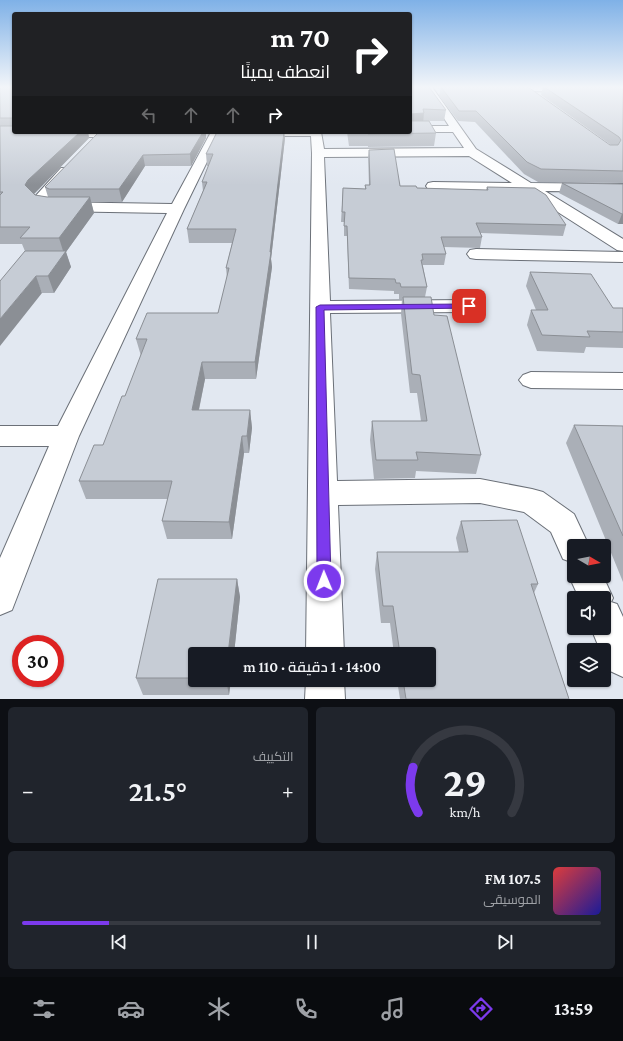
<!DOCTYPE html>
<html lang="ar">
<head>
<meta charset="utf-8">
<style>
  body { margin:0; font-family:"Crimson Pro",Cairo,serif; background:#20242c; color:#f1f3f6; direction:rtl; height:100vh; display:flex; flex-direction:column; font-size:15px; white-space:nowrap }
  * { box-sizing:border-box; margin:0 }
  p { font-size:13px; color:#9ea1a6 }
  .icon { flex:none; width:22px; height:22px; fill:none; stroke:currentColor; stroke-width:2; stroke-linecap:round; stroke-linejoin:round }
  .map { position:relative; height:699px; overflow:hidden; direction:ltr }
  .details { display:flex; flex-direction:column; gap:8px; padding:8px; background:#0d0f14; flex:1 }
  .details>* { flex:none }
  .banner { position:absolute; left:12px; top:12px; width:400px; height:122px; border-radius:4px; box-shadow:0 1px 3px #0004; direction:rtl; background:#202124; color:#fff; overflow:hidden }
  .needle { width:26px; rotate:100deg }
  .buttons { position:absolute; left:567px; top:539px; display:grid; gap:8px }
  .buttons a { display:grid; place-items:center; width:44px; height:44px; border-radius:4px; background:#171b24; box-shadow:0 1px 3px #0004; font-size:20px }
  .speed { position:absolute; left:12px; top:635px; display:flex; gap:8px; font-size:20px; font-weight:700; text-align:center }
  .speed>* { display:grid; place-content:center; width:52px; height:52px; border-radius:50%; background:#171b24; box-shadow:0 1px 3px #0004; line-height:1 }
  .speed .limit { border:6px solid #d22; background:#fff; color:#111 }
  .pin { position:absolute; display:grid; place-items:center; width:34px; height:34px; color:#fff; margin:-17px; border-radius:8px; box-shadow:0 2px 6px #0006 }
  .me { position:absolute; width:44px; margin:-22px; rotate:359deg; stroke-linejoin:round; filter:drop-shadow(0 0 3px #0008) }
  .turn { display:flex; align-items:center; gap:14px; height:84px; padding:0 16px; font-size:18px }
  .turn .icon { width:52px; height:52px; stroke-width:2.5 }
  .turn b { display:block; font-size:28px; line-height:34px }
  .lanes { display:flex; align-items:center; height:38px; padding:0 16px; background:#0003; justify-content:center; gap:20px; direction:ltr }
  .lanes .off { opacity:.35 }
  .big { font-size:30px; font-weight:600; line-height:1.1 }
  .details .widget { flex:1; display:flex; flex-direction:column; justify-content:center; gap:6px; min-width:0; padding:0 14px; border-radius:6px; background:#20242c }
  .details .dial { align-items:center; gap:0 }
  .dial svg { height:104px; overflow:visible; fill:none; stroke:#363941; stroke-width:7; stroke-linecap:round; text-anchor:middle }
  .dial text { fill:#f1f3f6; stroke:none }
  .song { display:flex; align-items:center; gap:12px }
  .cover { width:48px; height:48px; border-radius:6px; background:linear-gradient(135deg,hsl(0 70% 55%),hsl(240 70% 35%)) }
  .played { height:4px; border-radius:2px; background:linear-gradient(90deg,#7c3aed 15%,#363941 15%) }
  .keys { display:flex; justify-content:space-around; direction:ltr }
  .heat { display:flex; justify-content:space-between; align-items:center; font-size:22px; direction:ltr }
  .details .tiles { flex:1; display:grid; gap:8px; grid-template-columns:1fr 1fr }
  .widget:last-child { grid-column:span 2 }
  .trip { position:absolute; left:188px; top:647px; width:248px; height:40px; border-radius:4px; background:#171b24; box-shadow:0 1px 3px #0004; font-weight:600; line-height:40px; text-align:center; direction:rtl }
  .menu { display:flex; height:64px; justify-content:space-around; align-items:center; background:#090b0e; color:#9ea1a6 }
  .menu .icon { width:28px; height:28px }
  .menu .active { color:#7c3aed }
  .menu b { font-size:18px; color:#f1f3f6 }
  .map>svg:first-child { display:block }
  .lines { fill:none; stroke-linecap:round; stroke-linejoin:round }
  .minor-casing { stroke:#6b7078; stroke-width:2 }
  .minor { fill:#fff; fill-rule:evenodd }
  .wall { fill:#aaafb7 }
  .shaded-wall { fill:#8b8f95 }
  .building { fill:#c6ccd5; stroke:#8b8f95 }
  .route { fill:#7c3aed; stroke:#51269a }
</style>
</head>
<body>
<div class="map">
<svg width="623" height="699" viewBox="0 0 623 699">
  <rect width="100%" height="100%" fill="#e2e8f1"/>
  <g class="lines">
    <!-- minor casing -->
    <g class="minor-casing">
      <path id="minor" d="M426,87H432L476,149L531,183L623,184V192L545,191L623,239V251L617,250L525,191L428,189L426,186L428,183L433,182L512,183L469,156L324,157L330,301L469,300L476,302L479,306L476,310L469,312L330,313L337,481L480,479L532,489L543,492L574,514L589,546H574V563L563,559L551,532L524,512L480,503L338,505L344,654H306L312,153L311,136H256L251,133L321,132L324,149L464,148L453,132H409L410,126H449L425,89Z
        M497,87H623V92L500,91L497,90Z
        M0,131L131,132L133,134L127,137H0Z
        M211,132L221,133L184,209L79,436L12,610L0,615V558L49,446H0V426H58L167,213L52,211L40,209L31,201L61,168H71L72,171L46,200L49,202L172,204Z
        M476,249L623,252V262L476,259L470,258L467,254L470,250Z
        M531,372L623,373V389L531,388L523,385L519,380L523,375Z
        M574,565V576H603L613,598L611,602L617,604L623,617V677L610,671L604,658V650H600L591,628H604V598H579L569,576Z
        M306,680H344L345,699H305Z"/>
    </g>
    <!-- minor -->
    <use href="#minor" class="minor"/>
  </g>
  <!-- wall -->
  <path class="wall" d="M0,87H14V132H88L89,138L34,194L35,195L48,197L45,187L99,132L206,138L191,166H145L122,202H91L94,213L66,252L71,267L54,293H42L22,244H0Z
    M410,87L446,110L444,121H429L436,133L434,146L368,147V146H349L347,132H410Z
    M441,87L611,145L541,95L543,87H623V183L538,182L524,174L475,122L458,121L439,96Z
    M285,138L271,259L272,267L256,379H205L199,410H250L252,428L249,453H244L232,539H167L162,521L168,499H86L79,481L103,445L125,396L141,356L136,339L218,313L227,278L226,268L232,243H189L187,229L203,191L202,182L208,166H207L206,154Z
    M369,150L400,186L417,188L486,190L487,187L566,225L563,236L480,233L482,237L480,248L444,247L446,254L444,265H423V266L427,287L425,297L434,315L481,455L476,474L416,471L415,478L374,479L370,440L372,421H421L417,393H410L401,314L402,299H399V294H394V291L349,289L347,236H344V222H341L343,188L365,189V185H369L368,158Z
    M562,183L623,184V224H618L559,193Z
    M530,272L613,308H623V348L586,347L584,353L537,351L527,325L531,310H536L526,286Z
    M574,425L623,426V582L566,443Z
    M461,521L538,584L534,593L569,699H400L397,680H429V654H394L390,623H381L375,569L377,552H459L456,538Z
    M237,579L240,597L234,654H195V680H231L229,695H143L136,678Z"/>
  <!-- shaded-wall -->
  <path class="shaded-wall" d="M424,113L423,124L410,126V114Z
    M80,132H88L89,138L33,195L25,185L28,180Z
    M203,132H206V138L191,166L190,154Z
    M284,132L285,138L271,259L272,267L256,379L255,362Z
    M143,155L145,166L122,202L119,189Z
    M90,197L94,213L66,252L71,267L54,293L48,276L64,254L59,238Z
    M622,214H623V224H618Z
    M36,276L42,293L0,346V319Z
    M202,362L205,379L195,428L192,410Z
    M250,410L252,428L249,453L247,436Z
    M242,436L244,453L232,539L229,522Z
    M237,579L240,597L234,654H228Z
    M226,680H231L229,695Z"/>
  <!-- building -->
  <path class="building" d="M0,87H14V118H0Z
    M410,87H429L446,110L423,109L424,113L410,114Z
    M441,87H528L610,145H618L621,140L619,137L544,87H623V171L541,169L527,162L476,111H459Z
    M410,121H429L436,133L368,134V133H349V132H410Z
    M0,126H14V132H80L28,180L25,185L35,195L47,197H90L59,238H20L30,227H0V195L3,192H0Z
    M99,132H203L190,154L143,155L119,189H49L45,187Z
    M217,132H284L270,252H271L255,362H202L192,410H250L247,436H242L229,522L162,521L172,481H79L94,445H103L122,396H125L147,339H136L147,313H218L229,268H226L236,229H187L207,182H202L213,154H206Z
    M394,149L400,186H416L417,188L488,190L487,187L535,188L546,195L566,225L476,223L482,237H441L446,254H422L423,260H421L427,287H401L400,283H396L395,279L349,278L347,226H344L345,212H342L343,188L366,189L365,185H370L369,150Z
    M562,183L623,184V214H622Z
    M25,251H66L48,276H36L0,319V281Z
    M530,272L591,274L613,308H623V332L587,331L590,337L542,335L531,310H548Z
    M403,297H431L434,315L447,316L481,455L416,452L418,460H376L372,421H427L420,375L412,374Z
    M574,425L623,426V536Z
    M517,520L538,584H531L569,699H406L403,680H429V654H400L393,606H383L377,552H468L461,521Z
    M158,579H237L228,654H195V678H136Z"/>
  <!-- sky -->
  <linearGradient id="sky" x2="0" y2="1"><stop stop-color="#7fb1e7"/><stop offset="0.47" stop-color="#f2f5f9"/><stop offset="1" stop-color="#f2f5f9" stop-opacity="0"/></linearGradient>
  <rect width="623" height="185" fill="url(#sky)"/>
  <!-- route -->
  <path class="route" d="M469,304L473,306L472,308L324,310L331,581L329,586L324,588L319,586L317,581L316,307L320,305Z"/>
</svg>
<div class="buttons">
<a><svg class="needle" viewBox="-14 -14 28 28"><path d="M0-13l5 13h-10z" fill="#e53935"/><path d="M0 13l5-13h-10z" fill="#9ea1a6"/></svg></a>
<a><svg class="icon" aria-label="sound" viewBox="0 0 24 24"><path d="M4 9h4l5-4v14l-5-4H4zM17 9q2 3 0 6"/></svg></a>
<a><svg class="icon" aria-label="layers" viewBox="0 0 24 24"><path d="M12 4l9 5-9 5-9-5zM3 14l9 5 9-5"/></svg></a>
</div>
<div class="speed"><div class="limit">30</div></div>
<div class="pin" style="left:469px;top:306px;background:#d93025"><svg class="icon" aria-label="arrive" viewBox="0 0 24 24"><path d="M6 21V4h12l-3 4 3 4H6"/></svg></div>
<svg class="me" style="left:324px;top:581px" viewBox="-20 -20 40 40"><circle r="17" fill="#7c3aed" stroke="#fff" stroke-width="3"/><path d="M0-11L8 9 0 5-8 9z" fill="#fff"/></svg>
<div class="trip">14:00 · 1 دقيقة · 110 m</div>
<div class="banner">
<div class="turn"><svg class="icon" aria-label="right" viewBox="0 0 24 24"><path d="M7 20v-9h11M14 6l5 5-5 5"/></svg><div><b>70 m</b>انعطف يمينًا</div></div>
<div class="lanes"><svg class="icon off" aria-label="left" viewBox="0 0 24 24"><path d="M17 20v-9H6M10 6l-5 5 5 5"/></svg><svg class="icon off" aria-label="ahead" viewBox="0 0 24 24"><path d="M12 20V5M6 11l6-6 6 6"/></svg><svg class="icon off" aria-label="ahead" viewBox="0 0 24 24"><path d="M12 20V5M6 11l6-6 6 6"/></svg><svg class="icon" aria-label="right" viewBox="0 0 24 24"><path d="M7 20v-9h11M14 6l5 5-5 5"/></svg></div>
</div>
</div>
<section class="details">
<div class="tiles">
<div class="widget dial"><svg viewBox="0 0 100 80">
<path d="M14 69A42 42 0 1 1 86 69"/>
<path d="M14 69A42 42 0 0 1 10 34" stroke="#7c3aed"/>
<text x="50" y="56" font-size="32" font-weight="700">29</text>
<text x="50" y="72" font-size="11">km/h</text>
</svg></div>
<div class="widget"><p>التكييف</p>
<div class="heat"><a>−</a><b class="big">21.5°</b><a>+</a></div>
</div>
<div class="widget">
<div class="song"><i class="cover"></i><div><b>107.5 FM</b><p>الموسيقى</p></div></div>
<div class="played"></div>
<div class="keys"><svg class="icon" aria-label="previous" viewBox="0 0 24 24"><path d="M18 5L8 12l10 7zM5 5v14"/></svg><svg class="icon" aria-label="pause" viewBox="0 0 24 24"><path d="M8 5v14M16 5v14"/></svg><svg class="icon" aria-label="next" viewBox="0 0 24 24"><path d="M6 5l10 7-10 7zM19 5v14"/></svg></div>
</div>
</div>
</section>
<nav class="menu">
<b>13:59</b>
<svg class="icon active" aria-label="directions" viewBox="0 0 24 24"><path d="M12 3l9 9-9 9-9-9zM9 14v-3h6M13 9l2 2-2 2"/></svg>
<svg class="icon" aria-label="music" viewBox="0 0 24 24"><path d="M9 18V5l10-2v13"/><circle cx="6" cy="18" r="3"/><circle cx="16" cy="16" r="3"/></svg>
<svg class="icon" aria-label="phone" viewBox="0 0 24 24"><path d="M5 4h4l2 5-3 2q2 4 5 5l2-3 5 2v4C11 20 4 13 5 4z"/></svg>
<svg class="icon" aria-label="climate" viewBox="0 0 24 24"><path d="M12 3v18M4 7l16 10M4 17L20 7"/></svg>
<svg class="icon" aria-label="car" viewBox="0 0 24 24"><path d="M5 17H2v-5l4-1 3-4h7l3 4 3 1v5h-3M9 17h6M6 11h13"/><circle cx="7" cy="17" r="2"/><circle cx="17" cy="17" r="2"/></svg>
<svg class="icon" aria-label="filters" viewBox="0 0 24 24"><path d="M4 7h16M4 17h16"/><circle cx="9" cy="7" r="2"/><circle cx="15" cy="17" r="2"/></svg>
</nav>
</body>
</html>
